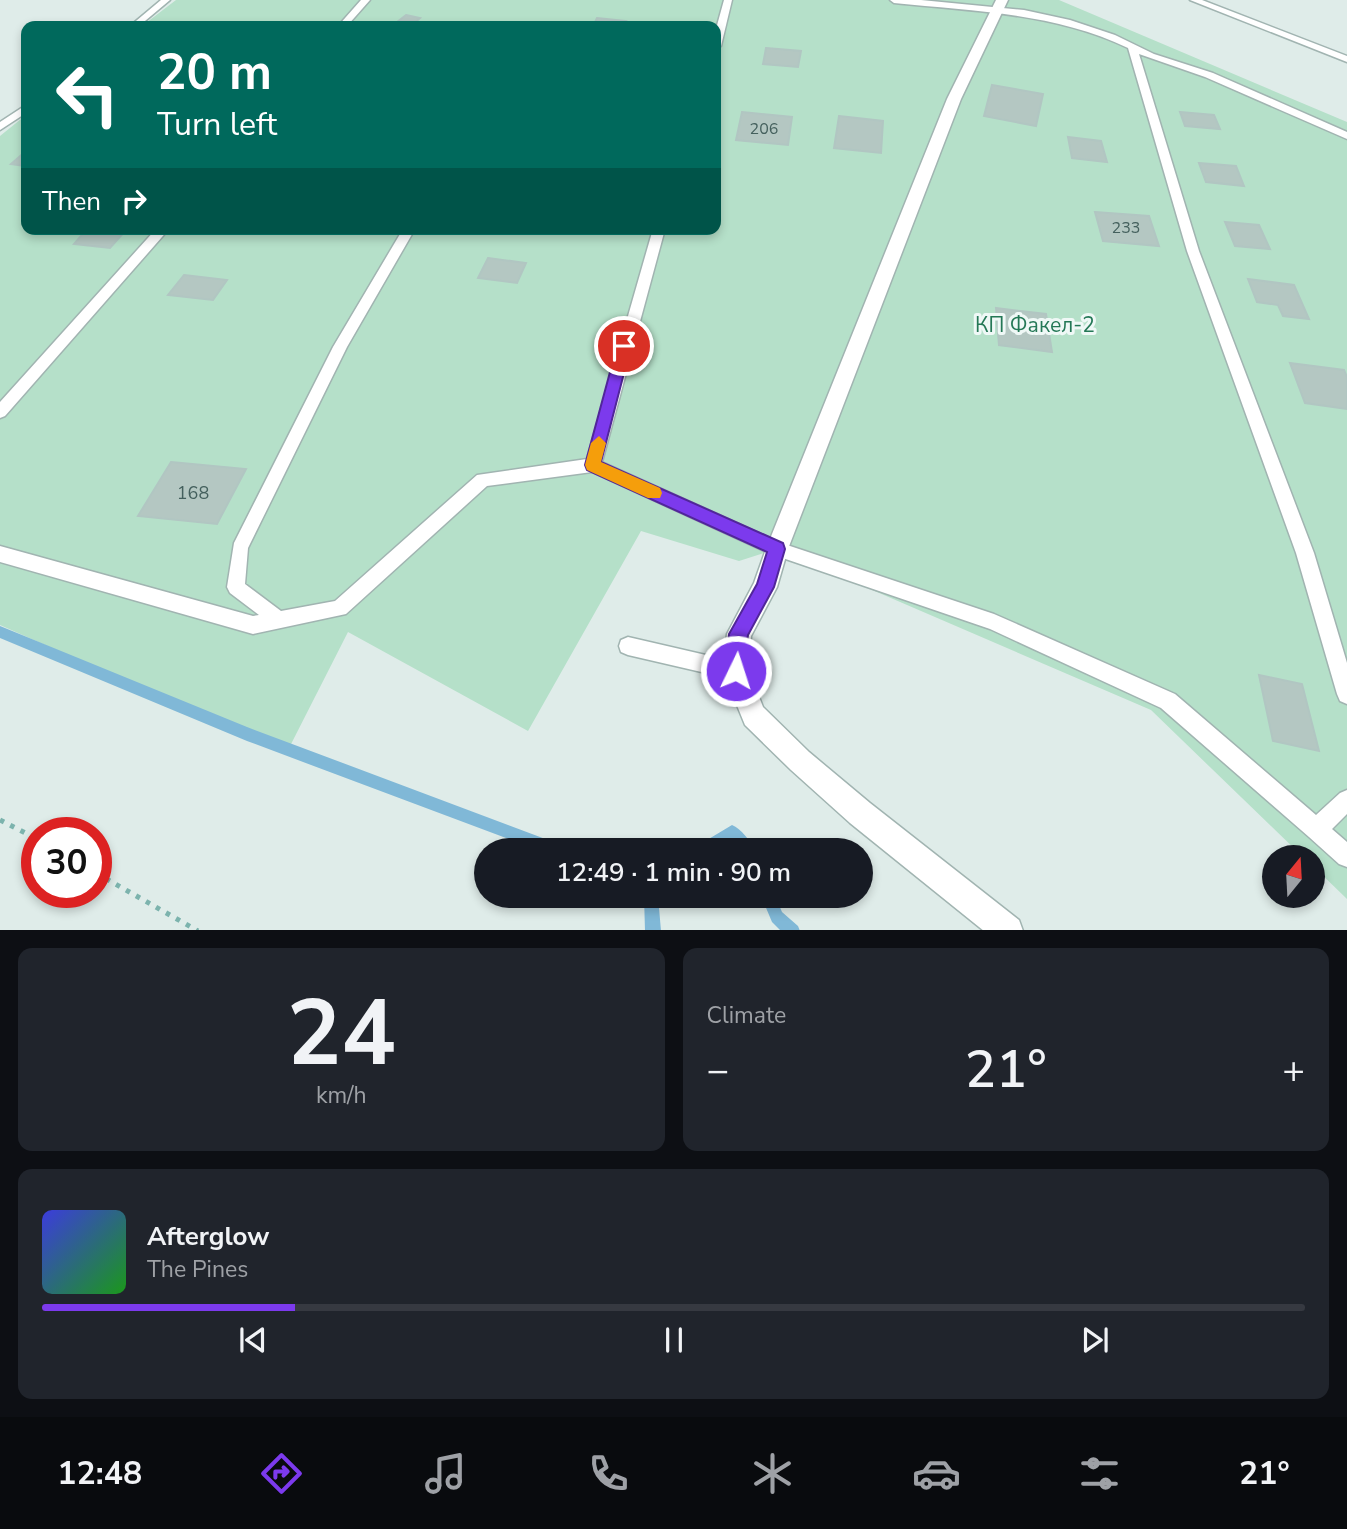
<!DOCTYPE html>
<html lang="en">
<head>
<meta charset="utf-8">
<style>
  body { margin:0; font-family:"Nunito Sans",sans-serif; background:#20242c; color:#f1f3f6; height:100vh; display:flex; flex-direction:column; font-size:26px; white-space:nowrap }
  * { box-sizing:border-box; margin:0 }
  p { font-size:23px; color:#9ea1a6 }
  .icon { flex:none; width:38px; height:38px; fill:none; stroke:currentColor; stroke-width:2; stroke-linecap:round; stroke-linejoin:round }
  .map { position:relative; height:930px; overflow:hidden }
  .drawer { display:flex; flex-direction:column; gap:18px; padding:18px; background:#0d0f14; flex:1 }
  .drawer>* { flex:none }
  .guide { position:absolute; left:21px; top:21px; width:700px; height:214px; border-radius:14px; box-shadow:0 4px 10px #0003; background:#00695c; color:#fff; overflow:hidden }
  .needle { width:46px; rotate:18deg }
  .buttons { position:absolute; left:1262px; top:845px; display:grid; gap:14px }
  .buttons a { display:grid; place-items:center; width:63px; height:63px; border-radius:50%; background:#171b24; box-shadow:0 4px 10px #0003; font-size:35px }
  .speed { position:absolute; left:21px; top:817px; display:flex; gap:14px; font-size:35px; font-weight:700; text-align:center }
  .speed>* { display:grid; place-content:center; width:91px; height:91px; border-radius:50%; background:#171b24; box-shadow:0 4px 10px #0003; line-height:1 }
  .speed .limit { border:10px solid #d22; background:#fff; color:#111 }
  .pin { position:absolute; display:grid; place-items:center; width:60px; height:60px; color:#fff; margin:-30px; border:4px solid #fff; border-radius:50%; box-shadow:0 2px 7px #0007 }
  .me { position:absolute; width:77px; margin:-38px; rotate:4deg; stroke-linejoin:round; filter:drop-shadow(0 0 5px #0008) }
  .turn { display:flex; align-items:center; gap:24px; height:147px; padding:0 21px; font-size:32px }
  .turn .icon { width:91px; height:91px; stroke-width:2.5 }
  .turn b { display:block; font-size:49px; line-height:60px }
  .then { display:flex; align-items:center; height:66px; padding:0 21px; background:#0003; gap:14px; font-size:26px }
  .big { font-size:52px; font-weight:600; line-height:1.1 }
  .drawer .card { flex:1; display:flex; flex-direction:column; justify-content:center; gap:10px; min-width:0; padding:0 24px; border-radius:14px; background:#20242c }
  .drawer .dial { align-items:center; gap:0 }
  .dial b { font-size:91px; line-height:1 }
  .song { display:flex; align-items:center; gap:21px }
  .cover { width:84px; height:84px; border-radius:10px; background:linear-gradient(135deg,hsl(240 70% 55%),hsl(120 70% 35%)) }
  .played { height:7px; border-radius:4px; background:linear-gradient(90deg,#7c3aed 20%,#363941 20%) }
  .keys { display:flex; justify-content:space-around; direction:ltr }
  .heat { display:flex; justify-content:space-between; align-items:center; font-size:38px; direction:ltr }
  .drawer .tiles { flex:1; display:grid; gap:18px; grid-template-columns:1fr 1fr }
  .card:last-child { grid-column:span 2 }
  .trip { position:absolute; left:474px; top:838px; width:399px; height:70px; border-radius:35px; background:#171b24; box-shadow:0 4px 10px #0003; font-weight:600; line-height:70px; text-align:center }
  .dock { display:flex; height:112px; justify-content:space-around; align-items:center; background:#090b0e; color:#9ea1a6 }
  .dock .icon { width:49px; height:49px }
  .dock .selected { color:#7c3aed }
  .dock b { font-size:32px; color:#f1f3f6 }
  .map>svg:first-child { display:block }
  .green { fill:#b5e0c9 }
  .lines { fill:none; stroke-linecap:round; stroke-linejoin:round }
  .stream { fill:#80b8d7; fill-rule:evenodd }
  .building { fill:#b4c7c2; stroke:#b1c6c2; stroke-width:2 }
  .service-casing { stroke:#a1b4b1; stroke-width:3 }
  .minor-casing { stroke:#a1b4b1; stroke-width:3 }
  .path { stroke:#7cb3ad; stroke-width:5; stroke-dasharray:4.5 7; stroke-linecap:butt }
  .service { fill:#fff; fill-rule:evenodd }
  .minor { fill:#fff; fill-rule:evenodd }
  .route { fill:#7c3aed; stroke:#51269a; stroke-width:2 }
  .slow { fill:#f59e0b }
  .labels { text-anchor:middle; dominant-baseline:central; stroke-width:6; stroke-linejoin:round; paint-order:stroke }
  .far-number-label { font-size:16px; fill:#44605d }
  .number-label { font-size:18px; fill:#44605d }
  .park-label { font-size:21px; fill:#247856; stroke:#eff8f6 }
</style>
</head>
<body>
<div class="map">
<svg width="1347" height="931" viewBox="0 0 1347 931">
  <rect width="100%" height="100%" fill="#dfece9"/>
  <!-- green -->
  <path class="green" d="M176,0H1059L1347,122V899L1313,866L1312,858L1303,857L1151,710L777,549L739,561L641,531L528,731L348,632L287,752L0,625V136L26,115V229H716V26H142Z"/>
  <g class="lines">
    <!-- stream -->
    <path class="stream" d="M0,626L247,727L556,843L561,845L563,850H538L247,741L0,638Z
      M732,825C741,829 751,841 754,850H738L730,841L716,850H677L679,845L684,843H702Z
      M644,896H658L661,931H645Z
      M761,896H775L782,912L798,926L800,931H781L772,922Z"/>
  </g>
  <!-- building -->
  <path class="building" d="M406,15L420,18L411,26H392Z
    M597,18L626,21L623,26H593Z
    M766,48L801,51L798,67L763,64Z
    M992,85L1043,94L1036,126L984,116Z
    M742,112L792,117L788,145L736,140Z
    M1180,112L1214,115L1220,129L1185,126Z
    M839,116L883,121L881,153L834,148Z
    M1068,137L1101,141L1107,162L1072,158Z
    M26,151V166L11,164Z
    M1199,163L1236,166L1244,186L1206,182Z
    M1095,212L1149,216L1159,246L1103,241Z
    M1225,222L1259,225L1270,249L1235,246Z
    M87,229H127L110,248L74,244Z
    M488,258L526,263L517,283L478,278Z
    M184,275L227,280L213,300L168,295Z
    M1248,279L1294,285L1309,319L1283,316L1278,305L1257,302Z
    M996,308L1046,314L1052,352L999,345Z
    M1290,363L1344,370L1347,377V409L1305,403Z
    M171,462L246,469L217,524L138,516Z
    M1259,675L1302,684L1319,751L1273,741Z"/>
  <g class="lines">
    <!-- service casing -->
    <g class="service-casing">
      <path id="service" d="M161,0H170L139,26H130Z
        M361,0H370L347,26H338Z
        M724,0H732L721,46L716,49V29Z
        M890,0H921L1024,10L1070,20L1115,35L1154,54L1213,73L1347,132V139L1205,77L1139,54L1199,251L1314,553L1347,663V704L1340,701L1337,694L1296,553L1187,251L1128,48C1055,13 973,11 894,3Z
        M1190,0H1202L1347,56V62Z
        M26,105V113L0,130V122Z
        M156,229H169L5,416L0,418V402Z
        M403,229H415L347,347L248,548L245,584L281,611L335,601L477,475L587,459L653,229H665L602,462L781,543L994,614L1175,694L1316,815L1340,793L1347,790V814L1332,829L1347,842V867L1339,864L1309,837L1161,708L990,629L771,554L592,472L487,486L346,614L253,634L0,562V546L253,616L259,615L230,593L227,587L234,543L333,347Z
        M628,637L736,662L743,665L745,671L743,677L736,680L628,655L621,652L619,646L621,640Z"/>
    </g>
    <!-- minor casing -->
    <g class="minor-casing">
      <path id="minor" d="M996,0H1008L961,99L788,549L777,587L751,636L749,671L763,707L809,752L870,803L1019,920L1023,931H984L850,823L791,770L745,725L723,671L727,634L754,583L766,549L947,99Z"/>
    </g>
    <!-- path -->
    <path class="path" d="M0,820L37,839
      M96,873L198,931"/>
    <!-- service -->
    <use href="#service" class="service"/>
    <!-- minor -->
    <use href="#minor" class="minor"/>
  </g>
  <!-- route -->
  <path class="route" d="M624,341L631,346L601,462L783,543L785,549L774,587L748,635L742,677L736,680L729,677L726,671L729,634L757,584L767,552L587,470L585,465L617,346Z"/>
  <!-- slow -->
  <path class="slow" d="M599,436L606,443L601,462L660,488L662,493L660,498H648L587,470L585,465L591,443Z"/>
  <g class="labels">
    <!-- far-number labels -->
    <g class="far-number-label">
      <text x="764" y="129">206</text>
      <text x="1126" y="228">233</text>
    </g>
    <!-- number labels -->
    <g class="number-label">
      <text x="193" y="493">168</text>
    </g>
    <!-- park labels -->
    <g class="park-label">
      <text x="1035" y="325">КП Факел-2</text>
    </g>
  </g>
</svg>
<div class="buttons">
<a><svg class="needle" viewBox="-14 -14 28 28"><path d="M0-13l5 13h-10z" fill="#e53935"/><path d="M0 13l5-13h-10z" fill="#9ea1a6"/></svg></a>
</div>
<div class="speed"><div class="limit">30</div></div>
<div class="pin" style="left:624px;top:346px;background:#d93025"><svg class="icon" aria-label="arrive" viewBox="0 0 24 24"><path d="M6 21V4h12l-3 4 3 4H6"/></svg></div>
<svg class="me" style="left:736px;top:671px" viewBox="-20 -20 40 40"><circle r="17" fill="#7c3aed" stroke="#fff" stroke-width="3"/><path d="M0-11L8 9 0 5-8 9z" fill="#fff"/></svg>
<div class="trip">12:49 · 1 min · 90 m</div>
<div class="guide">
<div class="turn"><svg class="icon" aria-label="left" viewBox="0 0 24 24"><path d="M17 20v-9H6M10 6l-5 5 5 5"/></svg><div><b>20 m</b>Turn left</div></div>
<div class="then">Then<svg class="icon" aria-label="right" viewBox="0 0 24 24"><path d="M7 20v-9h11M14 6l5 5-5 5"/></svg></div>
</div>
</div>
<section class="drawer">
<div class="tiles">
<div class="card dial"><b>24</b><p>km/h</p></div>
<div class="card"><p>Climate</p>
<div class="heat"><a>−</a><b class="big">21°</b><a>+</a></div>
</div>
<div class="card">
<div class="song"><i class="cover"></i><div><b>Afterglow</b><p>The Pines</p></div></div>
<div class="played"></div>
<div class="keys"><svg class="icon" aria-label="previous" viewBox="0 0 24 24"><path d="M18 5L8 12l10 7zM5 5v14"/></svg><svg class="icon" aria-label="pause" viewBox="0 0 24 24"><path d="M8 5v14M16 5v14"/></svg><svg class="icon" aria-label="next" viewBox="0 0 24 24"><path d="M6 5l10 7-10 7zM19 5v14"/></svg></div>
</div>
</div>
</section>
<nav class="dock">
<b>12:48</b>
<svg class="icon selected" aria-label="directions" viewBox="0 0 24 24"><path d="M12 3l9 9-9 9-9-9zM9 14v-3h6M13 9l2 2-2 2"/></svg>
<svg class="icon" aria-label="music" viewBox="0 0 24 24"><path d="M9 18V5l10-2v13"/><circle cx="6" cy="18" r="3"/><circle cx="16" cy="16" r="3"/></svg>
<svg class="icon" aria-label="phone" viewBox="0 0 24 24"><path d="M5 4h4l2 5-3 2q2 4 5 5l2-3 5 2v4C11 20 4 13 5 4z"/></svg>
<svg class="icon" aria-label="climate" viewBox="0 0 24 24"><path d="M12 3v18M4 7l16 10M4 17L20 7"/></svg>
<svg class="icon" aria-label="car" viewBox="0 0 24 24"><path d="M5 17H2v-5l4-1 3-4h7l3 4 3 1v5h-3M9 17h6M6 11h13"/><circle cx="7" cy="17" r="2"/><circle cx="17" cy="17" r="2"/></svg>
<svg class="icon" aria-label="filters" viewBox="0 0 24 24"><path d="M4 7h16M4 17h16"/><circle cx="9" cy="7" r="2"/><circle cx="15" cy="17" r="2"/></svg>
<b>21°</b>
</nav>
</body>
</html>
